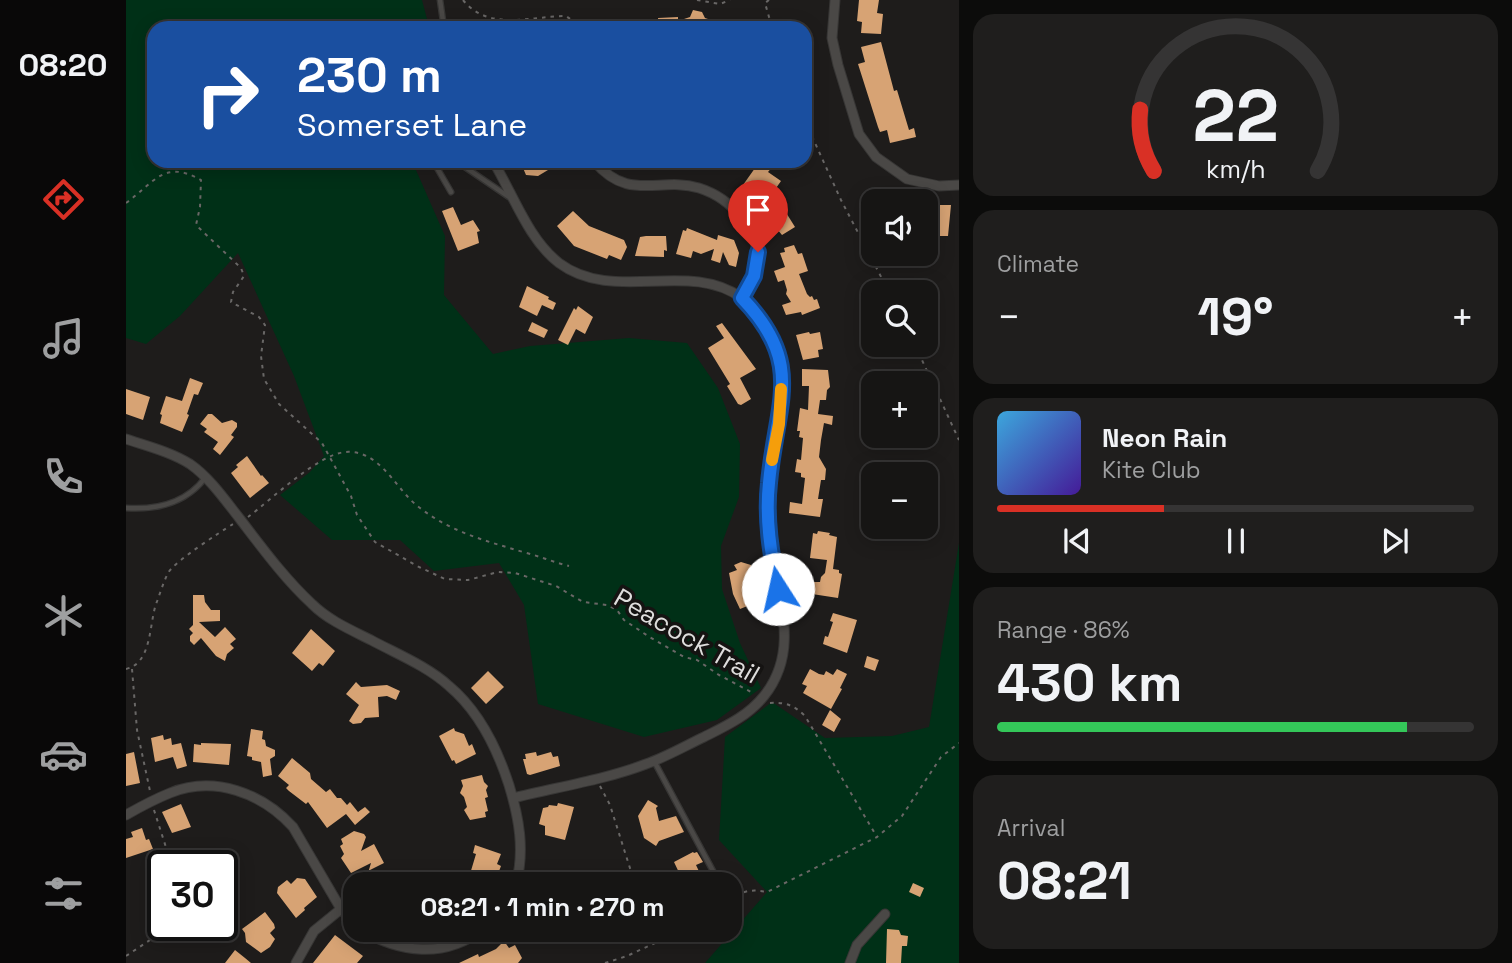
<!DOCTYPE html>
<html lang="en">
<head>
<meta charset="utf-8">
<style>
  body { margin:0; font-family:"Space Grotesk",sans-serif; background:#1f1e1d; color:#f1f3f6; height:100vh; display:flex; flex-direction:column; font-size:26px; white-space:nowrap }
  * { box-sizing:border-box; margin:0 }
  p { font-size:23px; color:#9e9fa0 }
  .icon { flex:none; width:38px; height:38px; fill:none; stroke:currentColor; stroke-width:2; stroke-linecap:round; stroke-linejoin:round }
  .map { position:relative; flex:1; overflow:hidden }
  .details { display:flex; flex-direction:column; gap:14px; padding:14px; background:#0c0c0b; width:553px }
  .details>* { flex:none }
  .hud { position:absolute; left:21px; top:21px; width:665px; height:147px; border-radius:21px; box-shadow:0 4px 18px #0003,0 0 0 2px #353434; background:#1a4fa0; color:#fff; overflow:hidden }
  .fabs { position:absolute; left:735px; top:189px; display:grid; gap:14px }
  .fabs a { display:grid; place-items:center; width:77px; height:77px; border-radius:14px; background:#161514; box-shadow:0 4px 18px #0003,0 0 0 2px #353434; font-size:35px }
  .speed { position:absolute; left:21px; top:850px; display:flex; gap:14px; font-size:35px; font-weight:700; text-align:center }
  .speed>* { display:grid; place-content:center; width:91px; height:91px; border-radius:50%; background:#161514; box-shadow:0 4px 18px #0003,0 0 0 2px #353434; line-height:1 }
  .speed .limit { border:4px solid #111; border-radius:10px; background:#fff; color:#111 }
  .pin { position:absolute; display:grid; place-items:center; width:60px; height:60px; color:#fff; margin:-72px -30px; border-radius:50% 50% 50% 0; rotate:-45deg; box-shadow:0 0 7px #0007 }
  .pin .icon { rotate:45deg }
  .me { position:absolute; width:77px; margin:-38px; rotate:350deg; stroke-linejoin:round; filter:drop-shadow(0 0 5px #0008) }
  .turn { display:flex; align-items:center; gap:24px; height:147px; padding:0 35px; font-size:32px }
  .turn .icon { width:91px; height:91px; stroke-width:2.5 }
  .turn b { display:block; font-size:49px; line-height:60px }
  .big { font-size:52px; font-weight:700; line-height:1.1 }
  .details .tile { flex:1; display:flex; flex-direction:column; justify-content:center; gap:10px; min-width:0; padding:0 24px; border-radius:21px; background:#1f1e1d }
  .details .dial { align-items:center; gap:0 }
  .dial svg { height:182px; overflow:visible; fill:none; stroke:#353434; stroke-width:7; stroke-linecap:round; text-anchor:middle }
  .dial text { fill:#f1f3f6; stroke:none }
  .song { display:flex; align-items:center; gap:21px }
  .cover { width:84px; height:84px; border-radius:10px; background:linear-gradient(135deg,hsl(200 70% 55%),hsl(260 70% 35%)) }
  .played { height:7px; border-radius:4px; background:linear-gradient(90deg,#d93025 35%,#353434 35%) }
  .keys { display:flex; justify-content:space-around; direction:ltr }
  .heat { display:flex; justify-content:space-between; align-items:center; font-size:38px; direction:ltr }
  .charge { height:10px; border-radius:5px; background:linear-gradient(90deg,#34c759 86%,#353434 0) }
  .trip { position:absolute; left:217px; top:872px; width:399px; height:70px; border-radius:21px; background:#161514; box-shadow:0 4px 18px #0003,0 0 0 2px #353434; font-weight:700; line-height:70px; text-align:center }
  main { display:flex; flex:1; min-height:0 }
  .tab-bar { display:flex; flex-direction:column; width:126px; justify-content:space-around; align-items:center; background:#090808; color:#9e9fa0 }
  .tab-bar .icon { width:49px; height:49px }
  .tab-bar .current { color:#d93025 }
  .tab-bar b { font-size:32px; color:#f1f3f6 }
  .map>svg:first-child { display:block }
  .green { fill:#003017 }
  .building { fill:#d7a374 }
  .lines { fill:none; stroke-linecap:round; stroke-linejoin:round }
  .lane-casing { stroke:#373635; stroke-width:7 }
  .street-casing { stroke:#373635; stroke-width:11 }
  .path { stroke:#696766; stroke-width:2; stroke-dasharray:3.5 5; stroke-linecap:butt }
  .lane { stroke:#4a4846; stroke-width:4.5 }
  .street { stroke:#4a4846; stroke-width:9 }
  .route-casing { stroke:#114b97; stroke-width:18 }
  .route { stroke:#1a73e8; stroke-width:12 }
  .slow { stroke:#f59e0b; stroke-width:12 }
  .labels { text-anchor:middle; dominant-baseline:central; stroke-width:7; stroke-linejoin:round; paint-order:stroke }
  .street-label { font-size:26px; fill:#dedddc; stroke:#151312 }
</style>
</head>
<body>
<main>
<nav class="tab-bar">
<b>08:20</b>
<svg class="icon current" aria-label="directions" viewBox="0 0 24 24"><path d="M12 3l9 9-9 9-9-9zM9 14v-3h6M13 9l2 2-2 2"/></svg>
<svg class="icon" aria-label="music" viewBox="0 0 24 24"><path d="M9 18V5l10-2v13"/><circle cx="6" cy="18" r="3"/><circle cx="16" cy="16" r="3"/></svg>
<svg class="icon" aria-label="phone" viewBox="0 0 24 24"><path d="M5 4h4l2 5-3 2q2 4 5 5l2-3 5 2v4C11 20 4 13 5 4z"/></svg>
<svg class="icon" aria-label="climate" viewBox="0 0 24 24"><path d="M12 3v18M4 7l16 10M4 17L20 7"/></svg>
<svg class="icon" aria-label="car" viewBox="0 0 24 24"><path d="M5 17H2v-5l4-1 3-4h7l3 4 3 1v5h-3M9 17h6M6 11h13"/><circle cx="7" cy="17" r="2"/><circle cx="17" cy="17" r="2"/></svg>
<svg class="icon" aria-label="filters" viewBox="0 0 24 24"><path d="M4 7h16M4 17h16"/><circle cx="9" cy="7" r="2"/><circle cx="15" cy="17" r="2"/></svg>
</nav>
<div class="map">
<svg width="833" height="963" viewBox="0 0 833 963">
  <rect width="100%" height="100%" fill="#1e1c1b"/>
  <!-- green -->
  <path class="green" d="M0,0H296L301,19L292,28H28V161H286L319,236L318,295L367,354L404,346L503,338L561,343L592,388L614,444L613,497L595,546L596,589L614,643L635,688L591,720L518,737L412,704L398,605L373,563L308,571L274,540H206L154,495L184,472L198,456L168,376L112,253L54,316L20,344L0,338Z
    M833,543V963H579L641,892L593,840L599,737L646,702L699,738L766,736L803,727Z"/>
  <!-- building -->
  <path class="building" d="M733,0H753L751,13L757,14L755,34L735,33L736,22L731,21Z
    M567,10L576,12L579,18L582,19L580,28H533L532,18L552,17V21L564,17Z
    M755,42L768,91L771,90L783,130L788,128L790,137L764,143L761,130L754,132L752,127L732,64L739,62L735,47Z
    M394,161H424L427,167L412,176L400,175Z
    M634,161H640L647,166L642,172L655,181L641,201L617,185Z
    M654,203L669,227L656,235L646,223L643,225L637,214Z
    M812,205H825L822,236H801L802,212H811Z
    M327,207L335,225L347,220L354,231L351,232L353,243L332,251L316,211Z
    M447,211L463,226L498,240L501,247L495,260L483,255L481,259L448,246L431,226Z
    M561,228L591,240L592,235L608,240L613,253L610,267L603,265L597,252L594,263L585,260L588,249L575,254L567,251L565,258L550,254L557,230L560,231Z
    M520,236H540L541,251L538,250V257L509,256L514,237Z
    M668,245L672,254L676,253L682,271L673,274L681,294L684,297L686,296L688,300L691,299L694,308L676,315L675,312L660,315L656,305L665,302L660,294L661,290L658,280L652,282L648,271L659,267L654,253L659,252L658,248Z
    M401,286L423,297L422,299L430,303L427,310L416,305L411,316L393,307Z
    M452,306L467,317L459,334L450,329L442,345L432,340L448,308L450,310Z
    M406,322L422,330L418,338L402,331Z
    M596,323L630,369L614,378L625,399L615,405L612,404L601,386L604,384L582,348L598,338L590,326Z
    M683,332L684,334L694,332L697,349L692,350L693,357L677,360L670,335Z
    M676,369L702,370L704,387L701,390L700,400H694L692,414L707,416L706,425L698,423L695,440L693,457L700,469L699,480H695L692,499H697L694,517L663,513L664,502L676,504L679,478L675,477V473L669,472L671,459L675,460L677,438L673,437L674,431H671L674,408L682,410L683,386H676Z
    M64,378L77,383L72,395L68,394L61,414L63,415L56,432L34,423L36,415L34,414L40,396L56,401Z
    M0,389L24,397L17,420L0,414Z
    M82,414H86L96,423L106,420L111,423V427L105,435L108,437L94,455L87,449L92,442L78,432L81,429L74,424Z
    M121,456L135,476L136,475L143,483L124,498L105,473L112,467L110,465Z
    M692,531L704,533L703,535L711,537L707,569L713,570V573L716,574L712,598L673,592L675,582H694L695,577L699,573L701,560L684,558L687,533L691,534Z
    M615,562L625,565L632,581L630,585L618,591L624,605L614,609L607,594L603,573L611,570L608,565Z
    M67,595H78L79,602L85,610H94V621L73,622L89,637L99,627L110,639L104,644L108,648L101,654L99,661L90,656L75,638L68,645L64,641V636L67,633L63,629L67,625Z
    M707,613L731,620L721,653L697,644L699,636L702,637L707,622L704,621Z
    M185,629L209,651L197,666L193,663L186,671L166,653Z
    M741,656L753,660L749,671L738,667Z
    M684,669L693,674L698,675L700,671L707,675L711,669L721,674L714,688L716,689L705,709L677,693L681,686L676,684Z
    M362,671L378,687L360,704L345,688Z
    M230,682L235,687L261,685L274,691L270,700L261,696L252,697L253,717L239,718L235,723L227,724L223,721L233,705L220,694Z
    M704,710L715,719L708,732L696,725Z
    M328,728L329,731L338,734L343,746L346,744L350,754L330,764L328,760L326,761L313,736Z
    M125,729L137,731L136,739L139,740L140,746L149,750V756L144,759L146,775L137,777L135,762L126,760V757L121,756Z
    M37,735L38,740L45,738L46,745L55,743L61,766L51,769L47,757L29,762L25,738Z
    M75,743L105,744L103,765L67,762L68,744L75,745Z
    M8,752L14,783L0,786V754Z
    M410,752L411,756L425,752L427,757L432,756L434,766L404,775L401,774L397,759H400L399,754Z
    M166,758L184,773L185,779L200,792L204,789L211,798H215L221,805L224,802L232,812L239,807L244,812L229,825L220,814L201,828L182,802L180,804L163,791L160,788L163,785L152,776Z
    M356,775L358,782L362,786L360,790L362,797L359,798L362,811L359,812L360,817L344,820L338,810L341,807L338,797L334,793L337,786L335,780Z
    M522,800L532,806L530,808L533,821L550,816L558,832L533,841L530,846L518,838L512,816Z
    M432,803L448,807L439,840L419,835V826L413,824L417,808L422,807L423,805L431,806Z
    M55,804L65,827L46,833L36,812Z
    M16,828L20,840L23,839L27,849L0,858V839L7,837L5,832Z
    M228,831L238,834L240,837L235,851L248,844L258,863L244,870L251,884H242L240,880L245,863L225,873L215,858L218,854L214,846L217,844L215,839Z
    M349,845L375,854L371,864L375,866L370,879L356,875L353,884H341L350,854L347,853Z
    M567,852L568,853L571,852L577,862L570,865L579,884H563L560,879L557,881L548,862Z
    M171,878L179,879L191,897L178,908L179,910L170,918L151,893L152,887L161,880L165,884Z
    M787,883L798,888L794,897L783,892Z
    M139,912L148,924L149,928L144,933L149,939L144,947L135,953L120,942L119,933L116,929Z
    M761,929L773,930L775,935L782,936L781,946H776L775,963H760Z
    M209,935L237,956L231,963H187Z
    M378,941L383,948L389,945L396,958L392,963H333L352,954L353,957L370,949Z
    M109,950L119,958L125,963H99Z"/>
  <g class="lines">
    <!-- lane casing -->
    <g class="lane-casing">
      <path id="lane" d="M314,0L318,28
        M307,161L325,192
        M330,161L383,197
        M0,508C31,510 60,503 79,478
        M528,761L587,871"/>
    </g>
    <!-- street casing -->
    <g class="street-casing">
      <path id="street" d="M709,0L706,38L712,65L733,134L750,157L781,179L813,186L833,185
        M367,161C387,194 402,239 433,263C488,304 562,259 616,298C634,311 648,334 653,355C664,398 646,443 642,486C641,503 641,521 643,539C649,593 677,647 638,696C622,716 600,726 578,737C559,746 540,757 520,764C478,780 431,787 387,798
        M468,161C503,203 533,176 573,188C605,198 638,233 630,269C628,279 621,289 616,298
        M0,439C21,446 45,452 64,464C84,478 99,500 114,519C137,549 159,579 186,604C202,620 225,630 245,640C271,654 301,666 323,686C353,711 371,748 383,785C393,818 399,850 390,884
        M0,815C14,807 29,799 44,793C88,775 136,793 167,827L215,909L229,924
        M234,929C273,953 319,959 357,929
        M170,963L188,931L215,909
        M724,963L731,945L759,914"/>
    </g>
    <!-- path -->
    <path class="path" d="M337,0C363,32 405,16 440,16L457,28
      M571,0L594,4L604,0
      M643,0L639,3L643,17L649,28
      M679,121L715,200L763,292
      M0,203C29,182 38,159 75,180L74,207L70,225L115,268L118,276L107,292L105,302L133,317L139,325L135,356L138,379L153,404L196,443L225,496L231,515L249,542L293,567L319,579L342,580L372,572L389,573L430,586L457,602L481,605L491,610L498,620L522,636L558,657L571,660L593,675L627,693
      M789,345L833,440
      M122,517C146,499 191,455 219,452C255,449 270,491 294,508C325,532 360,541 397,552C413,556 427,562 443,566
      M0,669C26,663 23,625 30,604C34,594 37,583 42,573C49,561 93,533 107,524
      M6,669L11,730L24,791
      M644,703C659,702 668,705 679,716L751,837
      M474,786L484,805L509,884
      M28,810L46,866
      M604,902C615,890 626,889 641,892L751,837L776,816L815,757L833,743
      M526,929L531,942
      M0,956L45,926
      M479,963L501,956L559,929"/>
    <!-- lane -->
    <use href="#lane" class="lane"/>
    <!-- street -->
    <use href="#street" class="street"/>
  </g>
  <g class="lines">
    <!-- route casing -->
    <g class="route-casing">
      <path id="route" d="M632,252L628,276L616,298C680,364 650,403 643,483C639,519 645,554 652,589"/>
    </g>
    <!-- route -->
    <use href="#route" class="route"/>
    <!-- slow -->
    <path class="slow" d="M646,460L653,424L655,389"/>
  </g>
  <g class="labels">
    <!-- street labels -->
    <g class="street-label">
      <text transform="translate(561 636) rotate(30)">Peacock Trail</text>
    </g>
  </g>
</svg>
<div class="fabs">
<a><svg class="icon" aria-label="sound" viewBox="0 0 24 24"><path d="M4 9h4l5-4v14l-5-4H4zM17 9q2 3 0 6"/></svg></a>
<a><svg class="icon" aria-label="search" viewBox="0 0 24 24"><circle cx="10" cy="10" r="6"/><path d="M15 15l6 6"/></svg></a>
<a>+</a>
<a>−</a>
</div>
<div class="speed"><div class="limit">30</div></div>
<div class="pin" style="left:632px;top:252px;background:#d93025"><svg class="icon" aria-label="arrive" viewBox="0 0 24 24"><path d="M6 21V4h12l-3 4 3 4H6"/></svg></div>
<svg class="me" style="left:652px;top:589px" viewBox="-20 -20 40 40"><circle r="19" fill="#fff"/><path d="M0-13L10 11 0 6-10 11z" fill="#1a73e8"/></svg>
<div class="trip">08:21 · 1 min · 270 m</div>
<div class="hud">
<div class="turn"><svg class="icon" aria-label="right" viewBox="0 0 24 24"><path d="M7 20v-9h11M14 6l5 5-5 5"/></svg><div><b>230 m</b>Somerset Lane</div></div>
</div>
</div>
<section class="details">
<div class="tile dial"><svg viewBox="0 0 100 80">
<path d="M14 69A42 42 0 1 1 86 69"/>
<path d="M14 69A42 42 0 0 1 8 42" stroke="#d93025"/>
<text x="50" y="56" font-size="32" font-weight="700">22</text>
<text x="50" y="72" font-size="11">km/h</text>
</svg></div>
<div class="tile"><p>Climate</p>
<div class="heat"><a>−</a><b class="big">19°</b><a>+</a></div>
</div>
<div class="tile">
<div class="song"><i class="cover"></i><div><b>Neon Rain</b><p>Kite Club</p></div></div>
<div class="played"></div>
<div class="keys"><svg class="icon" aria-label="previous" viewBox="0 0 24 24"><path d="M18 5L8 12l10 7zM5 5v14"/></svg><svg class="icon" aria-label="pause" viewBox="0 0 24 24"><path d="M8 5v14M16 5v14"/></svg><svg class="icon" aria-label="next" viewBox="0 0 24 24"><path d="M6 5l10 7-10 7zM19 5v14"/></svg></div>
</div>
<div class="tile"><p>Range · 86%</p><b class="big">430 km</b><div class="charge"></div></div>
<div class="tile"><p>Arrival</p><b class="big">08:21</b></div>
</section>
</main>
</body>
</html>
